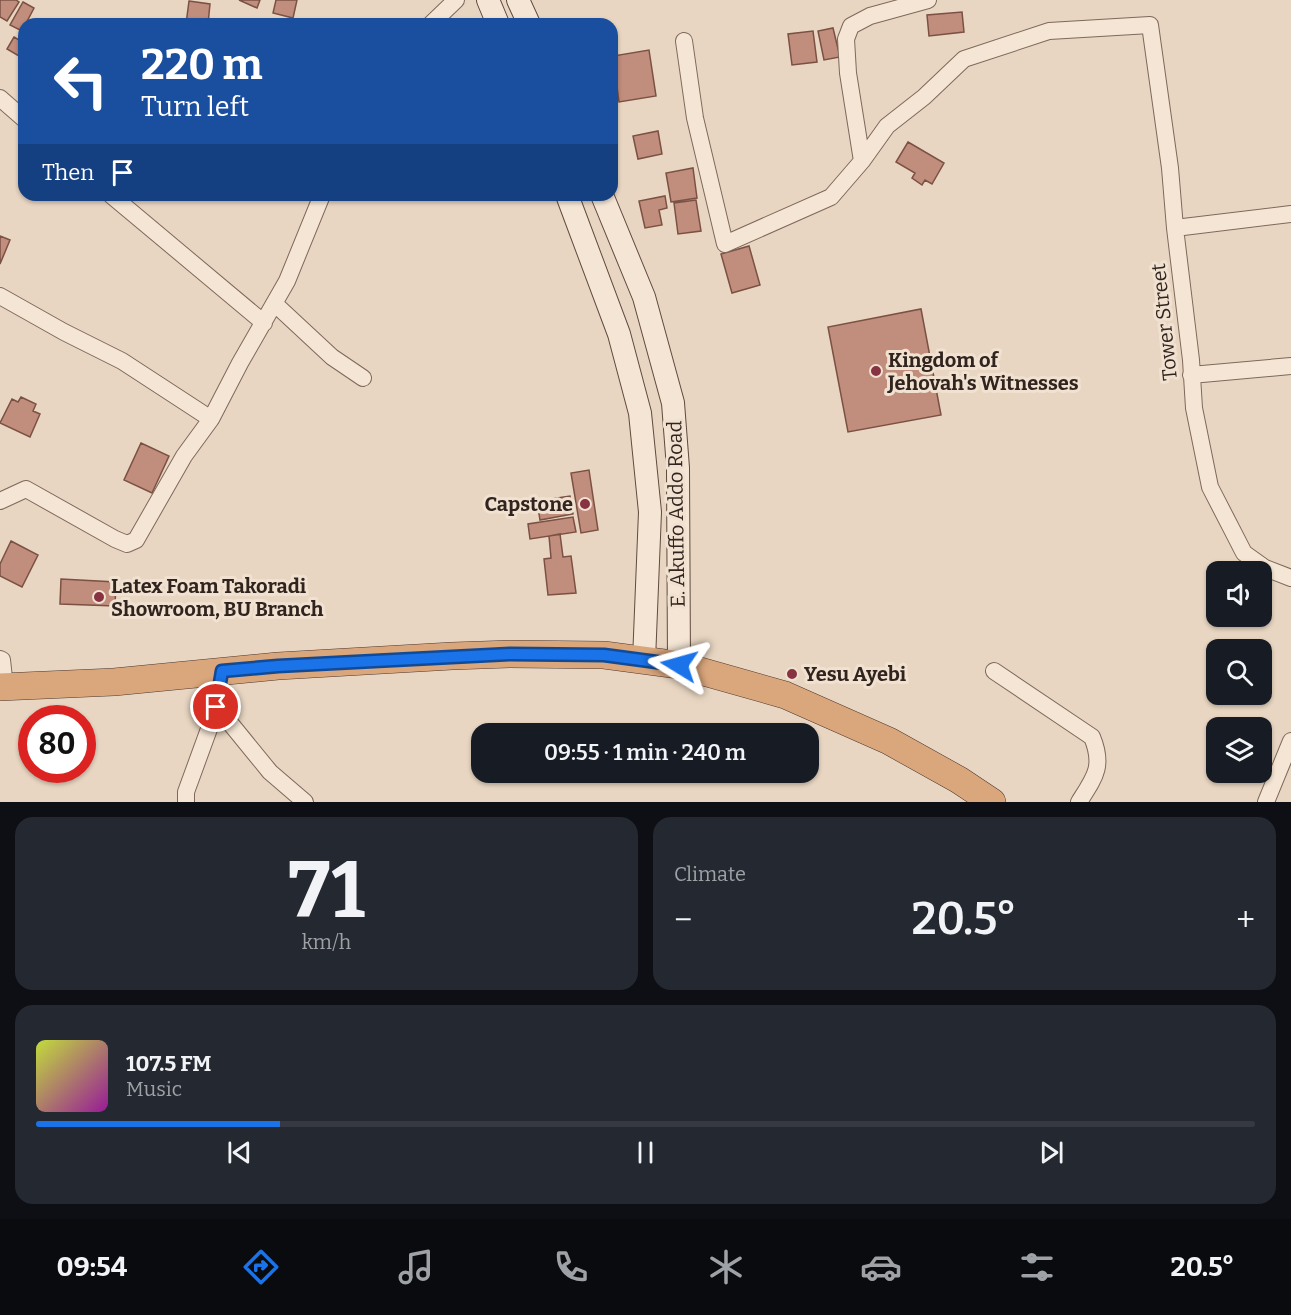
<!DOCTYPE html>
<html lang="en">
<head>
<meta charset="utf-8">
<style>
  body { margin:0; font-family:Bitter,serif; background:#242831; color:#f1f3f6; height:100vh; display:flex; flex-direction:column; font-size:22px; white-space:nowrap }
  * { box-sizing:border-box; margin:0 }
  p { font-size:20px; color:#9ea1a6 }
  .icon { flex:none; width:33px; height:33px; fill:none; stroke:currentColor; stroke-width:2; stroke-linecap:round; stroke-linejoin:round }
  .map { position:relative; height:802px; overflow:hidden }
  .details { display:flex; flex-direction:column; gap:15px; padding:15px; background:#0d0f14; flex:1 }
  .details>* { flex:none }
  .hud { position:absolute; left:18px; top:18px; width:600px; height:183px; border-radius:18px; box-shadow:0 2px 4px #0004; background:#1a4fa0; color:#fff; overflow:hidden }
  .controls { position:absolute; left:1206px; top:561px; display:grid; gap:12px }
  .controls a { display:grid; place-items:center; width:66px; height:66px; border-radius:12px; background:#171b24; box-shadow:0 2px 4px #0004; font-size:30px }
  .speed { position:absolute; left:18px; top:705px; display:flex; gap:12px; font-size:30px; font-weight:700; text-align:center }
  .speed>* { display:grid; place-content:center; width:78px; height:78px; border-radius:50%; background:#171b24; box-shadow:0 2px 4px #0004; line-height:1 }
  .speed .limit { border:9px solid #d22; background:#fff; color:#111 }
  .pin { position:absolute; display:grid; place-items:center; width:51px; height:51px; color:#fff; margin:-26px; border:3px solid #fff; border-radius:50%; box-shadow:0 2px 6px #0007 }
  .me { position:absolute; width:66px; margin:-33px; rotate:278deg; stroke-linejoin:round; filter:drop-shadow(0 0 4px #0008) }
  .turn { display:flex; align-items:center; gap:21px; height:126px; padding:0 24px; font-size:27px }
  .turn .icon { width:78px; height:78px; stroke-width:2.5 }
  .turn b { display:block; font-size:42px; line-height:51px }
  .then { display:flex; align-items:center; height:57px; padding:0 24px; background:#0003; gap:12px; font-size:22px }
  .big { font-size:45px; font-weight:600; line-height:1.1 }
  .details .card { flex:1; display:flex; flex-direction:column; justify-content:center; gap:9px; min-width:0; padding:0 21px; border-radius:18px; background:#242831 }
  .details .dial { align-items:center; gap:0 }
  .dial b { font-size:78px; line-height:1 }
  .song { display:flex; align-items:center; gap:18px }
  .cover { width:72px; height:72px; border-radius:9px; background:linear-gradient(135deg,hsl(70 70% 55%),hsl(300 70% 35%)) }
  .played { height:6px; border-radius:3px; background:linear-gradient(90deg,#1a73e8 20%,#363941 20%) }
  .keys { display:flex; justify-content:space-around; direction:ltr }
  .heat { display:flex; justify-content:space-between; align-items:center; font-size:33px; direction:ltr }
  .details .tiles { flex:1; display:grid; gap:15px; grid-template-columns:1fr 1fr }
  .card:last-child { grid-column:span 2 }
  .trip { position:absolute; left:471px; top:723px; width:348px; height:60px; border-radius:18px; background:#171b24; box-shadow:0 2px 4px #0004; font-weight:600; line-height:60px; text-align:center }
  .tab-bar { display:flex; height:96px; justify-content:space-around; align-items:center; background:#090b0e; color:#9ea1a6 }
  .tab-bar .icon { width:42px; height:42px }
  .tab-bar .current { color:#1a73e8 }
  .tab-bar b { font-size:27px; color:#f1f3f6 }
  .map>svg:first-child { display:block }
  .building { fill:#c18d7c; stroke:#7b5144; stroke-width:1.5 }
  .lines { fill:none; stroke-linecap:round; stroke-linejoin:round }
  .minor-casing { stroke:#7f685b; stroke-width:18 }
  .secondary-casing { stroke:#614a3e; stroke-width:24 }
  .trunk-casing { stroke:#4d382f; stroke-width:28 }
  .minor { stroke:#f4e5d4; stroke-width:16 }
  .secondary { stroke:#f4e5d4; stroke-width:22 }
  .trunk { stroke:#daa67c; stroke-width:27 }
  .route-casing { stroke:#114b97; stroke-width:15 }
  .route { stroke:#1a73e8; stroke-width:10 }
  .poi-dot { fill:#873341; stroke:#f0e1d0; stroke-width:2 }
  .labels { text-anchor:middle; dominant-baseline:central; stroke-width:6; stroke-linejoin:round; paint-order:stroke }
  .street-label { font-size:20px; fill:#31241e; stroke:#f0e1d0 }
  .poi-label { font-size:20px; font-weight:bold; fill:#31241e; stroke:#f0e1d0; text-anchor:start }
</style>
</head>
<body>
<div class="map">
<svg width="1291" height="802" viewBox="0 0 1291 802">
  <rect width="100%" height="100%" fill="#e8d6c2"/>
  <!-- building -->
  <path class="building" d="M0,0H16L19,2L7,21L0,17Z
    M239,0H260L257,8Z
    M276,0H297L293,18L273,13Z
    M189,1L210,4L208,24H186Z
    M23,2L34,8L22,31L10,25Z
    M962,12L964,32L929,36L927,15Z
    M833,28L840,57L824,60L818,31Z
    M813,31L817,62L792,65L788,34Z
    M14,37L24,43V59L7,49Z
    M649,50L656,96L619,102L613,56Z
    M658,131L662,154L638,159L633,136Z
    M908,142L944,163L932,184L925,180L922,185L912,178L915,173L896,162Z
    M693,168L697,198L671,202L666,173Z
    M665,196L667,208L659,210L662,225L645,228L639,201Z
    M696,200L701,231L678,234L674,203Z
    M0,236L10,240L0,264Z
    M749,246L760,285L732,293L721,254Z
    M921,309L941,415L848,432L828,327Z
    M21,397L36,404L33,411L40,414L30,437L0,423L12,399L18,402Z
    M141,443L169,456L152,493L124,480Z
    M589,470L598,530L581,533L571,473Z
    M570,496L573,514L540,520L537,501Z
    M573,517L576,532L530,539L528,524Z
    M560,534L563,557L571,556L576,593L548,595L544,559L551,558L549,536Z
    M11,541L38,555L22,587L0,576V564Z
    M61,579L116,582L115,606L60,604Z"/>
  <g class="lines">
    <!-- minor casing -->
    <g class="minor-casing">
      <path id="minor" d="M431,24L456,0
        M684,41L695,118L725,244L831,197L862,161L887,126L924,97L964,59L1049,31L1150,25L1170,168L1175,228L1191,360L1194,408L1210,487L1244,553L1265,568L1291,578
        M0,98L24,119
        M862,161L848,73L846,39L851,26L870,16L928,0
        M111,195L264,323
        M1175,228L1291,214
        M0,296L64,332L122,361L211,419L240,363L287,281L322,195
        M275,304L332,357L363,378
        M1191,375L1291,366
        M0,501L26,489L115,539L127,544L136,540L184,456L211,419
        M0,659L2,660L5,687
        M994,671L1092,737C1104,766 1095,777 1079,802
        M217,707L270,772L305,802
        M186,802V792L217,707L222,671
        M1266,802L1291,741"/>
    </g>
    <!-- secondary casing -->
    <g class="secondary-casing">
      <path id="secondary" d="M488,0L498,24
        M518,0L529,24
        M567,195L619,334L640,413L650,512L644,660
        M602,195L644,297L673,403L678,468L679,665"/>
    </g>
    <!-- trunk casing -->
    <g class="trunk-casing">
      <path id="trunk" d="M0,687L114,682L278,666L452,656L510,654L604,655L679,665L785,695L889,741L959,780L992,802"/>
    </g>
    <!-- minor -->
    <use href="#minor" class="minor"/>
    <!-- secondary -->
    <use href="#secondary" class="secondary"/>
    <!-- trunk -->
    <use href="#trunk" class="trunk"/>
  </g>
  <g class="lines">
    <!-- route casing -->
    <g class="route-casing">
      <path id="route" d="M216,707L222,671L278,666L510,654L604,655L679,665"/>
    </g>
    <!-- route -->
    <use href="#route" class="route"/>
  </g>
  <!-- markers -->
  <g class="poi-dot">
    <circle cx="876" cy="371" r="6"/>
    <circle cx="585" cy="504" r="6"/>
    <circle cx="99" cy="597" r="6"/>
    <circle cx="792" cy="674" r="6"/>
  </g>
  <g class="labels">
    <!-- street labels -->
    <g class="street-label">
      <text transform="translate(1164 322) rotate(-96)">Tower Street</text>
      <text transform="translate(676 514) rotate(-91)">E. Akuffo Addo Road</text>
    </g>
    <!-- poi labels -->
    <g class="poi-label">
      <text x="888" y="360">Kingdom of<tspan x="888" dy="23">Jehovah's Witnesses</tspan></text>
      <text x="573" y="504" text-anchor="end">Capstone</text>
      <text x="111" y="586">Latex Foam Takoradi<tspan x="111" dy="23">Showroom, BU Branch</tspan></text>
      <text x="804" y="674">Yesu Ayebi</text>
    </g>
  </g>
</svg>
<div class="controls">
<a><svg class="icon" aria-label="sound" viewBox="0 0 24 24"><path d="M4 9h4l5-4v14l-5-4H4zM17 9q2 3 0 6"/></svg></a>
<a><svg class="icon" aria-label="search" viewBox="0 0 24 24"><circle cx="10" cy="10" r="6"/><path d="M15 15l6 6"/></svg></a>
<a><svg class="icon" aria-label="layers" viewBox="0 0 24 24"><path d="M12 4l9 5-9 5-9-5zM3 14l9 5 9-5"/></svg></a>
</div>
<div class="speed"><div class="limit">80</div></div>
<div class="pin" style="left:216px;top:707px;background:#d93025"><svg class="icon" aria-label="arrive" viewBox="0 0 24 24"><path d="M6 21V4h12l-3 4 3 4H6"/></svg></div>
<svg class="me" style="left:679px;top:665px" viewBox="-20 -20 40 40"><path d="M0-17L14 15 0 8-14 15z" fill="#1a73e8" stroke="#fff" stroke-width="4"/></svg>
<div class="trip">09:55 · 1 min · 240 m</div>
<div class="hud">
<div class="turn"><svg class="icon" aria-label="left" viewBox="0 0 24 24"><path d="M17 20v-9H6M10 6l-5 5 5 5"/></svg><div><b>220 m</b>Turn left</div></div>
<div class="then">Then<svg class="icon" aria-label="arrive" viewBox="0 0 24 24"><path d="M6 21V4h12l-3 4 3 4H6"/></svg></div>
</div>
</div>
<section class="details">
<div class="tiles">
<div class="card dial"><b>71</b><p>km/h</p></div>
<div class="card"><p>Climate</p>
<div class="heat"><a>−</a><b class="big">20.5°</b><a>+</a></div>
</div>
<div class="card">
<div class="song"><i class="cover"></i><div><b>107.5 FM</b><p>Music</p></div></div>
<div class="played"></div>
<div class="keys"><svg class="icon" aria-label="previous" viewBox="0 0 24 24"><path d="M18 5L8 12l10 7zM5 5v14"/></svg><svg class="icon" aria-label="pause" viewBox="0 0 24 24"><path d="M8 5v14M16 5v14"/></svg><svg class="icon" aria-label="next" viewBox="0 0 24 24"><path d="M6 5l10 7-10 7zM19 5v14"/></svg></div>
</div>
</div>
</section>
<nav class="tab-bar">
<b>09:54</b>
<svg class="icon current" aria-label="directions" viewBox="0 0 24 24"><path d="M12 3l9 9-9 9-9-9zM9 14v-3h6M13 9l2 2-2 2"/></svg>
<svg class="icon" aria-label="music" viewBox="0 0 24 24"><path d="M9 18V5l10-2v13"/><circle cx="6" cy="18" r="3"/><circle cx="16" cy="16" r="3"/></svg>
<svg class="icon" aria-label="phone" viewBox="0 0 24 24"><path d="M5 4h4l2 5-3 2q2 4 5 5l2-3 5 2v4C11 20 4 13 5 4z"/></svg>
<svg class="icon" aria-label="climate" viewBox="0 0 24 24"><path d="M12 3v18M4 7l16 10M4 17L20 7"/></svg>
<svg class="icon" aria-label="car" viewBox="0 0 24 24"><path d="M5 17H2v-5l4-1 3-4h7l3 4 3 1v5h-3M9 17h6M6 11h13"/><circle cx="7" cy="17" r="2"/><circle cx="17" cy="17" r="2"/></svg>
<svg class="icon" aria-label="filters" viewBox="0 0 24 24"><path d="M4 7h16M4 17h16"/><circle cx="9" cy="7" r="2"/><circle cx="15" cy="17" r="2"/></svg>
<b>20.5°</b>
</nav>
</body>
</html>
